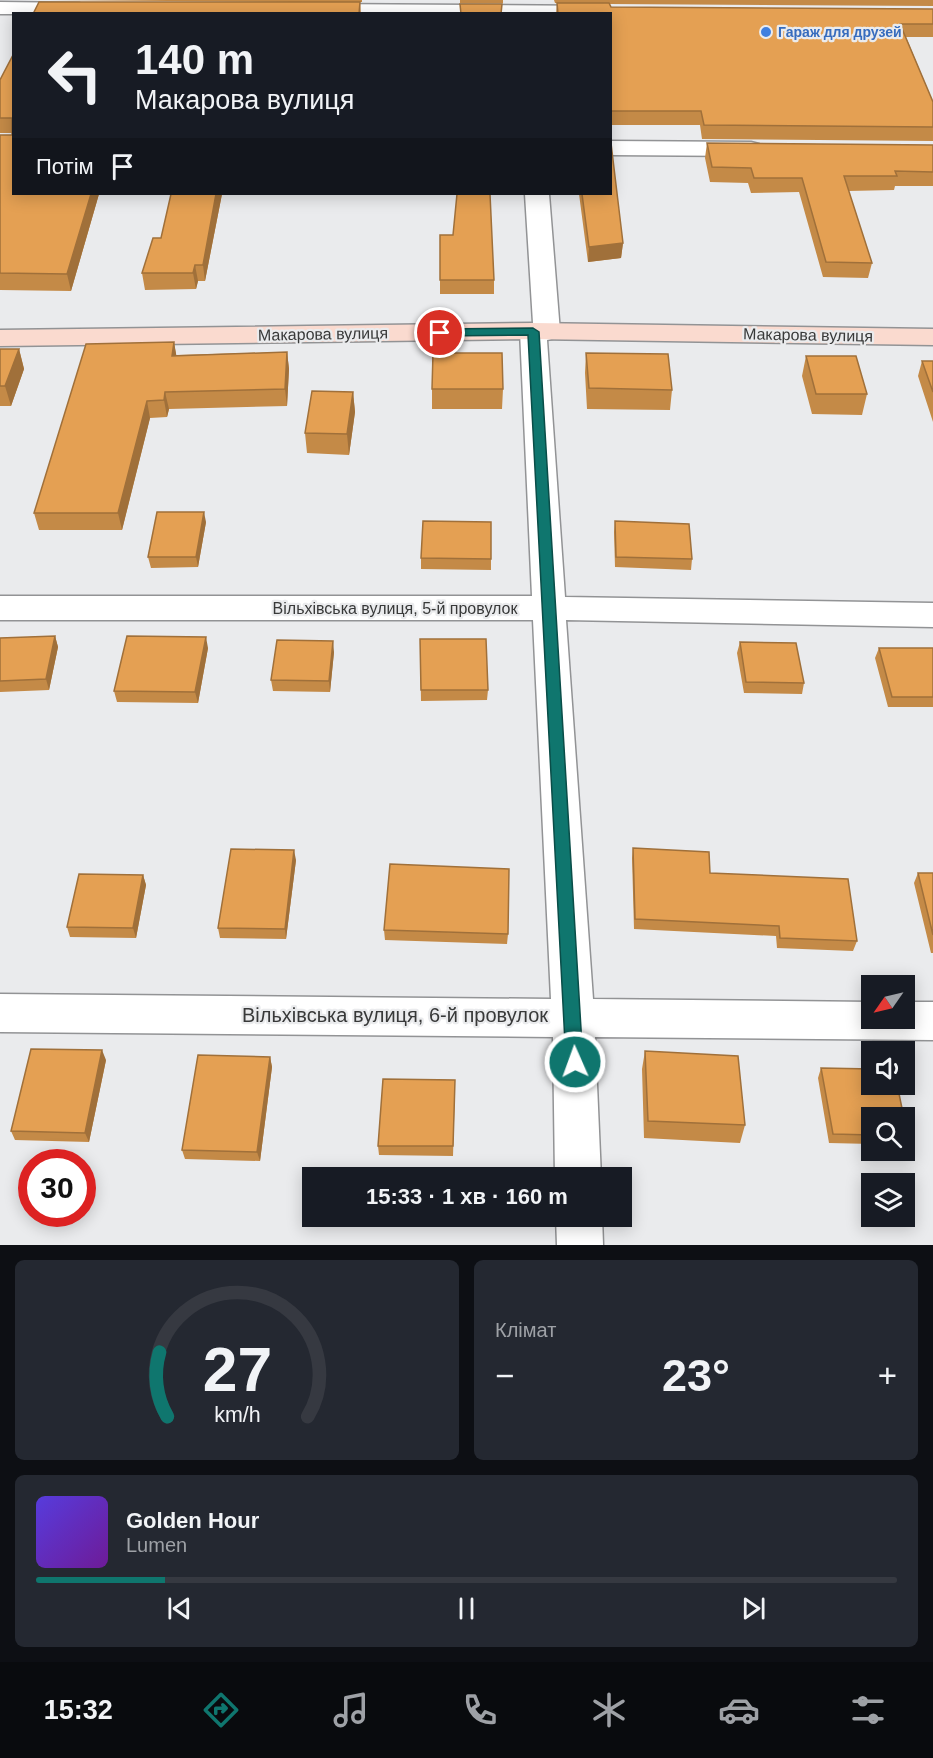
<!DOCTYPE html>
<html lang="uk">
<head>
<meta charset="utf-8">
<style>
  body { margin:0; font-family:Arial,sans-serif; background:#242831; color:#f1f3f6; height:100vh; display:flex; flex-direction:column; font-size:22px; white-space:nowrap }
  * { box-sizing:border-box; margin:0 }
  p { font-size:20px; color:#9ea1a6 }
  .icon { flex:none; width:33px; height:33px; fill:none; stroke:currentColor; stroke-width:2; stroke-linecap:round; stroke-linejoin:round }
  .map { position:relative; height:1245px; overflow:hidden }
  .drawer { display:flex; flex-direction:column; gap:15px; padding:15px; background:#0d0f14; flex:1 }
  .drawer>* { flex:none }
  .banner { position:absolute; left:12px; top:12px; width:600px; height:183px; border-radius:0px; box-shadow:0 3px 15px #0003; background:#171b24; color:#f1f3f6; overflow:hidden }
  .needle { width:39px; rotate:236deg }
  .tools { position:absolute; left:861px; top:975px; display:grid; gap:12px }
  .tools a { display:grid; place-items:center; width:54px; height:54px; border-radius:0px; background:#171b24; box-shadow:0 3px 15px #0003; font-size:30px }
  .speed { position:absolute; left:18px; top:1149px; display:flex; gap:12px; font-size:30px; font-weight:700; text-align:center }
  .speed>* { display:grid; place-content:center; width:78px; height:78px; border-radius:50%; background:#171b24; box-shadow:0 3px 15px #0003; line-height:1 }
  .speed .limit { border:9px solid #d22; background:#fff; color:#111 }
  .pin { position:absolute; display:grid; place-items:center; width:51px; height:51px; color:#fff; margin:-26px; border:3px solid #fff; border-radius:50%; box-shadow:0 2px 6px #0007 }
  .me { position:absolute; width:66px; margin:-33px; rotate:358deg; stroke-linejoin:round; filter:drop-shadow(0 0 4px #0008) }
  .turn { display:flex; align-items:center; gap:21px; height:126px; padding:0 24px; font-size:27px }
  .turn .icon { width:78px; height:78px; stroke-width:2.5 }
  .turn b { display:block; font-size:42px; line-height:51px }
  .then { display:flex; align-items:center; height:57px; padding:0 24px; background:#0003; gap:12px; font-size:22px }
  .big { font-size:45px; font-weight:700; line-height:1.1 }
  .drawer .card { flex:1; display:flex; flex-direction:column; justify-content:center; gap:9px; min-width:0; padding:0 21px; border-radius:9px; background:#242831 }
  .drawer .dial { align-items:center; gap:0 }
  .dial svg { height:156px; overflow:visible; fill:none; stroke:#363941; stroke-width:7; stroke-linecap:round; text-anchor:middle }
  .dial text { fill:#f1f3f6; stroke:none }
  .song { display:flex; align-items:center; gap:18px }
  .cover { width:72px; height:72px; border-radius:9px; background:linear-gradient(135deg,hsl(250 70% 55%),hsl(280 70% 35%)) }
  .played { height:6px; border-radius:3px; background:linear-gradient(90deg,#0f766e 15%,#363941 15%) }
  .keys { display:flex; justify-content:space-around; direction:ltr }
  .heat { display:flex; justify-content:space-between; align-items:center; font-size:33px; direction:ltr }
  .drawer .tiles { flex:1; display:grid; gap:15px; grid-template-columns:1fr 1fr }
  .card:last-child { grid-column:span 2 }
  .trip { position:absolute; left:302px; top:1167px; width:330px; height:60px; border-radius:0px; background:#171b24; box-shadow:0 3px 15px #0003; font-weight:700; line-height:60px; text-align:center }
  .menu { display:flex; height:96px; justify-content:space-around; align-items:center; background:#090b0e; color:#9ea1a6 }
  .menu .icon { width:42px; height:42px }
  .menu .active { color:#0f766e }
  .menu b { font-size:27px; color:#f1f3f6 }
  .map>svg:first-child { display:block }
  .lines { fill:none; stroke-linecap:round; stroke-linejoin:round }
  .street-casing { stroke:#929395; stroke-width:3 }
  .secondary-casing { stroke:#929395; stroke-width:3 }
  .street { fill:#fff; fill-rule:evenodd }
  .secondary { fill:#fadacf; fill-rule:evenodd }
  .wall { fill:#c48a47 }
  .shaded-wall { fill:#a0703a }
  .building { fill:#e4a053; stroke:#a0703a; stroke-width:1.5 }
  .route { fill:#0f766e; stroke:#0a4d48; stroke-width:1.5 }
  .shop-dot { fill:#3f7fe0; stroke:#eaebed; stroke-width:2 }
  .labels { text-anchor:middle; dominant-baseline:central; stroke-width:4.5; stroke-linejoin:round; paint-order:stroke }
  .far-shop-label { font-size:14px; font-weight:bold; fill:#366cbe; stroke:#eaebed; text-anchor:start }
  .street-label { font-size:16px; fill:#383939; stroke:#eaebed }
  .near-street-label { font-size:20px; fill:#383939; stroke:#eaebed }
</style>
</head>
<body>
<div class="map">
<svg width="933" height="1245" viewBox="0 0 933 1245">
  <rect width="100%" height="100%" fill="#eaebed"/>
  <g class="lines">
    <!-- street casing -->
    <g class="street-casing">
      <path id="street" d="M0,2L79,3L86,5L89,9L85,14H0Z
        M317,4L601,6L608,8L611,12L310,14L307,10L310,6Z
        M610,141L751,142L759,144L762,149L759,154L751,156L610,155Z
        M525,194H549L560,332L556,338L547,340L565,597L933,603V627L566,620L593,999L872,1002V1018H904V1002H933V1040L595,1037L601,1178H555L553,1037L0,1032V994L551,999L533,620H0V596H532L520,331L524,325L533,323Z
        M556,1216H602L603,1245H557Z"/>
    </g>
    <!-- secondary casing -->
    <g class="secondary-casing">
      <path id="secondary" d="M533,323L933,329V345L533,339L0,346V330Z"/>
    </g>
    <!-- street -->
    <use href="#street" class="street"/>
    <!-- secondary -->
    <use href="#secondary" class="secondary"/>
  </g>
  <!-- wall -->
  <path class="wall" d="M49,0H362V2H360L361,14H33L293,2Z
    M460,0H503V3H460Z
    M554,0H933V6L609,4L611,7L933,9V37H906L933,102V141L702,139L700,125H610V14H556L557,3H555Z
    M0,80L99,194L71,291L0,290V135H12V133H0Z
    M707,143L933,145V186H895L894,190L848,191L872,263L868,278L823,277L799,192L751,193L748,183L710,182L705,158Z
    M171,194H222L205,281H198L196,289L145,290L142,273L161,238Z
    M579,194H610L623,243L621,258L588,262Z
    M440,235L494,280V294H440Z
    M174,342L176,355L287,352L289,369L287,406L169,409L167,417L150,418L122,530H39L34,513Z
    M0,349H19L24,369L11,406H0Z
    M586,353L672,390L670,410L587,409L585,373Z
    M806,356L867,394L862,415L812,414L802,376Z
    M922,361H933V422L918,376Z
    M432,389H503L502,409H432Z
    M353,392L355,412L349,455L307,453L305,433Z
    M615,521L692,559L691,570L615,567L614,532Z
    M206,522L198,567L151,568L148,557Z
    M491,522V570L421,569V558Z
    M55,636L58,647L49,690L0,692V638Z
    M420,639L488,690L487,700L421,701Z
    M740,642L804,683L802,694L744,693L737,653Z
    M208,648L198,703L117,702L114,691Z
    M879,648H933V707H888L875,658Z
    M334,652L330,692L273,691L271,680Z
    M633,848L710,873L857,941L853,951L777,948L776,936L634,929L632,858Z
    M296,860L286,939L220,938L218,928Z
    M918,873H933V953H931L914,883Z
    M143,875L146,885L136,938L70,937L67,927Z
    M384,930L508,934L507,944L385,940Z
    M645,1051L745,1125L740,1143L644,1138L642,1069Z
    M270,1057L272,1067L260,1161L185,1159L182,1150Z
    M106,1060L89,1142L15,1140L11,1131Z
    M821,1068L872,1118V1144L829,1143L818,1078Z
    M455,1089L453,1156L379,1155L378,1146Z"/>
  <!-- shaded-wall -->
  <path class="shaded-wall" d="M91,194H99L71,291L67,274Z
    M216,194H222L205,281L203,265Z
    M623,243L621,258L588,262L589,247Z
    M195,265L198,281L196,289L193,273Z
    M174,342L177,359L172,356Z
    M19,349L24,369L11,406L5,386Z
    M287,352L289,369L287,406L285,389Z
    M165,392L169,409L167,417L164,400Z
    M353,392L355,412L349,455L347,434Z
    M147,401L150,418L122,530L118,513Z
    M204,512L206,522L198,567L196,557Z
    M55,636L58,647L49,690L46,679Z
    M206,637L208,648L198,703L195,692Z
    M333,641L334,652L330,692L329,681Z
    M294,850L296,860L286,939L285,929Z
    M143,875L146,885L136,938L133,928Z
    M102,1050L106,1060L89,1142L85,1133Z
    M270,1057L272,1067L260,1161L257,1152Z"/>
  <!-- building -->
  <path class="building" d="M39,2H360L359,14H33Z
    M557,3H609L611,7L933,9V24H900L933,102V127L704,125L701,111H610V14H558Z
    M460,4H502L501,14H461Z
    M14,53V194H91L67,274L0,273V135H12V118H0V80Z
    M610,142L611,143L623,243L589,247L582,194H610Z
    M707,143L933,145V172L895,171L897,176H844L872,263L826,262L802,178H754L751,168L712,167Z
    M171,194H216L203,265H195L193,273H142L153,238H161Z
    M457,194H490L494,280H440V235H453Z
    M174,342L172,356L287,352L285,389L165,392L164,400L147,401L118,513H34L86,344Z
    M0,349H19L5,386H0Z
    M433,353H502L503,389H432Z
    M586,353L668,354L672,390L589,388Z
    M806,356H856L867,394H816Z
    M922,361H933V392Z
    M312,391L353,392L347,434L305,433Z
    M157,512H204L196,557H148Z
    M423,521L491,522V559L421,558Z
    M615,521L689,524L692,559L616,557Z
    M55,636L46,679L0,681V638Z
    M127,636L206,637L195,692L114,691Z
    M420,639H486L488,690H421Z
    M277,640L333,641L329,681L271,680Z
    M740,642L796,643L804,683L746,682Z
    M879,648H933V697H892Z
    M633,848L709,852L710,873L848,879L857,941L780,938L779,926L635,919Z
    M231,849L294,850L285,929L218,928Z
    M390,864L509,869L508,934L384,930Z
    M918,873H933V935Z
    M79,874L143,875L133,928L67,927Z
    M31,1049L102,1050L85,1133L11,1131Z
    M645,1051L738,1056L745,1125L648,1121Z
    M198,1055L270,1057L257,1152L182,1150Z
    M821,1068L872,1069V1084H897L904,1118H872V1135L833,1134Z
    M383,1079L455,1080L453,1146H378Z
    M904,1119L908,1135H904Z"/>
  <!-- route -->
  <path class="route" d="M533,328L539,332L583,1062L581,1068L575,1070L568,1068L566,1062L528,335L440,336L435,333L440,329Z"/>
  <!-- markers -->
  <circle class="shop-dot" cx="766" cy="32" r="6"/>
  <g class="labels">
    <!-- far-shop labels -->
    <g class="far-shop-label">
      <text x="778" y="32">Гараж для друзей</text>
    </g>
    <!-- street labels -->
    <g class="street-label">
      <text transform="translate(323 334) rotate(-1)">Макарова вулиця</text>
      <text transform="translate(808 335) rotate(1)">Макарова вулиця</text>
      <text x="395" y="608">Вільхівська вулиця, 5-й провулок</text>
    </g>
    <!-- near-street labels -->
    <g class="near-street-label">
      <text x="395" y="1015">Вільхівська вулиця, 6-й провулок</text>
    </g>
  </g>
</svg>
<div class="tools">
<a><svg class="needle" viewBox="-14 -14 28 28"><path d="M0-13l5 13h-10z" fill="#e53935"/><path d="M0 13l5-13h-10z" fill="#9ea1a6"/></svg></a>
<a><svg class="icon" aria-label="sound" viewBox="0 0 24 24"><path d="M4 9h4l5-4v14l-5-4H4zM17 9q2 3 0 6"/></svg></a>
<a><svg class="icon" aria-label="search" viewBox="0 0 24 24"><circle cx="10" cy="10" r="6"/><path d="M15 15l6 6"/></svg></a>
<a><svg class="icon" aria-label="layers" viewBox="0 0 24 24"><path d="M12 4l9 5-9 5-9-5zM3 14l9 5 9-5"/></svg></a>
</div>
<div class="speed"><div class="limit">30</div></div>
<div class="pin" style="left:440px;top:333px;background:#d93025"><svg class="icon" aria-label="arrive" viewBox="0 0 24 24"><path d="M6 21V4h12l-3 4 3 4H6"/></svg></div>
<svg class="me" style="left:575px;top:1062px" viewBox="-20 -20 40 40"><circle r="17" fill="#0f766e" stroke="#fff" stroke-width="3"/><path d="M0-11L8 9 0 5-8 9z" fill="#fff"/></svg>
<div class="trip">15:33 · 1 хв · 160 m</div>
<div class="banner">
<div class="turn"><svg class="icon" aria-label="left" viewBox="0 0 24 24"><path d="M17 20v-9H6M10 6l-5 5 5 5"/></svg><div><b>140 m</b>Макарова вулиця</div></div>
<div class="then">Потім<svg class="icon" aria-label="arrive" viewBox="0 0 24 24"><path d="M6 21V4h12l-3 4 3 4H6"/></svg></div>
</div>
</div>
<section class="drawer">
<div class="tiles">
<div class="card dial"><svg viewBox="0 0 100 80">
<path d="M14 69A42 42 0 1 1 86 69"/>
<path d="M14 69A42 42 0 0 1 10 36" stroke="#0f766e"/>
<text x="50" y="56" font-size="32" font-weight="700">27</text>
<text x="50" y="72" font-size="11">km/h</text>
</svg></div>
<div class="card"><p>Клімат</p>
<div class="heat"><a>−</a><b class="big">23°</b><a>+</a></div>
</div>
<div class="card">
<div class="song"><i class="cover"></i><div><b>Golden Hour</b><p>Lumen</p></div></div>
<div class="played"></div>
<div class="keys"><svg class="icon" aria-label="previous" viewBox="0 0 24 24"><path d="M18 5L8 12l10 7zM5 5v14"/></svg><svg class="icon" aria-label="pause" viewBox="0 0 24 24"><path d="M8 5v14M16 5v14"/></svg><svg class="icon" aria-label="next" viewBox="0 0 24 24"><path d="M6 5l10 7-10 7zM19 5v14"/></svg></div>
</div>
</div>
</section>
<nav class="menu">
<b>15:32</b>
<svg class="icon active" aria-label="directions" viewBox="0 0 24 24"><path d="M12 3l9 9-9 9-9-9zM9 14v-3h6M13 9l2 2-2 2"/></svg>
<svg class="icon" aria-label="music" viewBox="0 0 24 24"><path d="M9 18V5l10-2v13"/><circle cx="6" cy="18" r="3"/><circle cx="16" cy="16" r="3"/></svg>
<svg class="icon" aria-label="phone" viewBox="0 0 24 24"><path d="M5 4h4l2 5-3 2q2 4 5 5l2-3 5 2v4C11 20 4 13 5 4z"/></svg>
<svg class="icon" aria-label="climate" viewBox="0 0 24 24"><path d="M12 3v18M4 7l16 10M4 17L20 7"/></svg>
<svg class="icon" aria-label="car" viewBox="0 0 24 24"><path d="M5 17H2v-5l4-1 3-4h7l3 4 3 1v5h-3M9 17h6M6 11h13"/><circle cx="7" cy="17" r="2"/><circle cx="17" cy="17" r="2"/></svg>
<svg class="icon" aria-label="filters" viewBox="0 0 24 24"><path d="M4 7h16M4 17h16"/><circle cx="9" cy="7" r="2"/><circle cx="15" cy="17" r="2"/></svg>
</nav>
</body>
</html>
